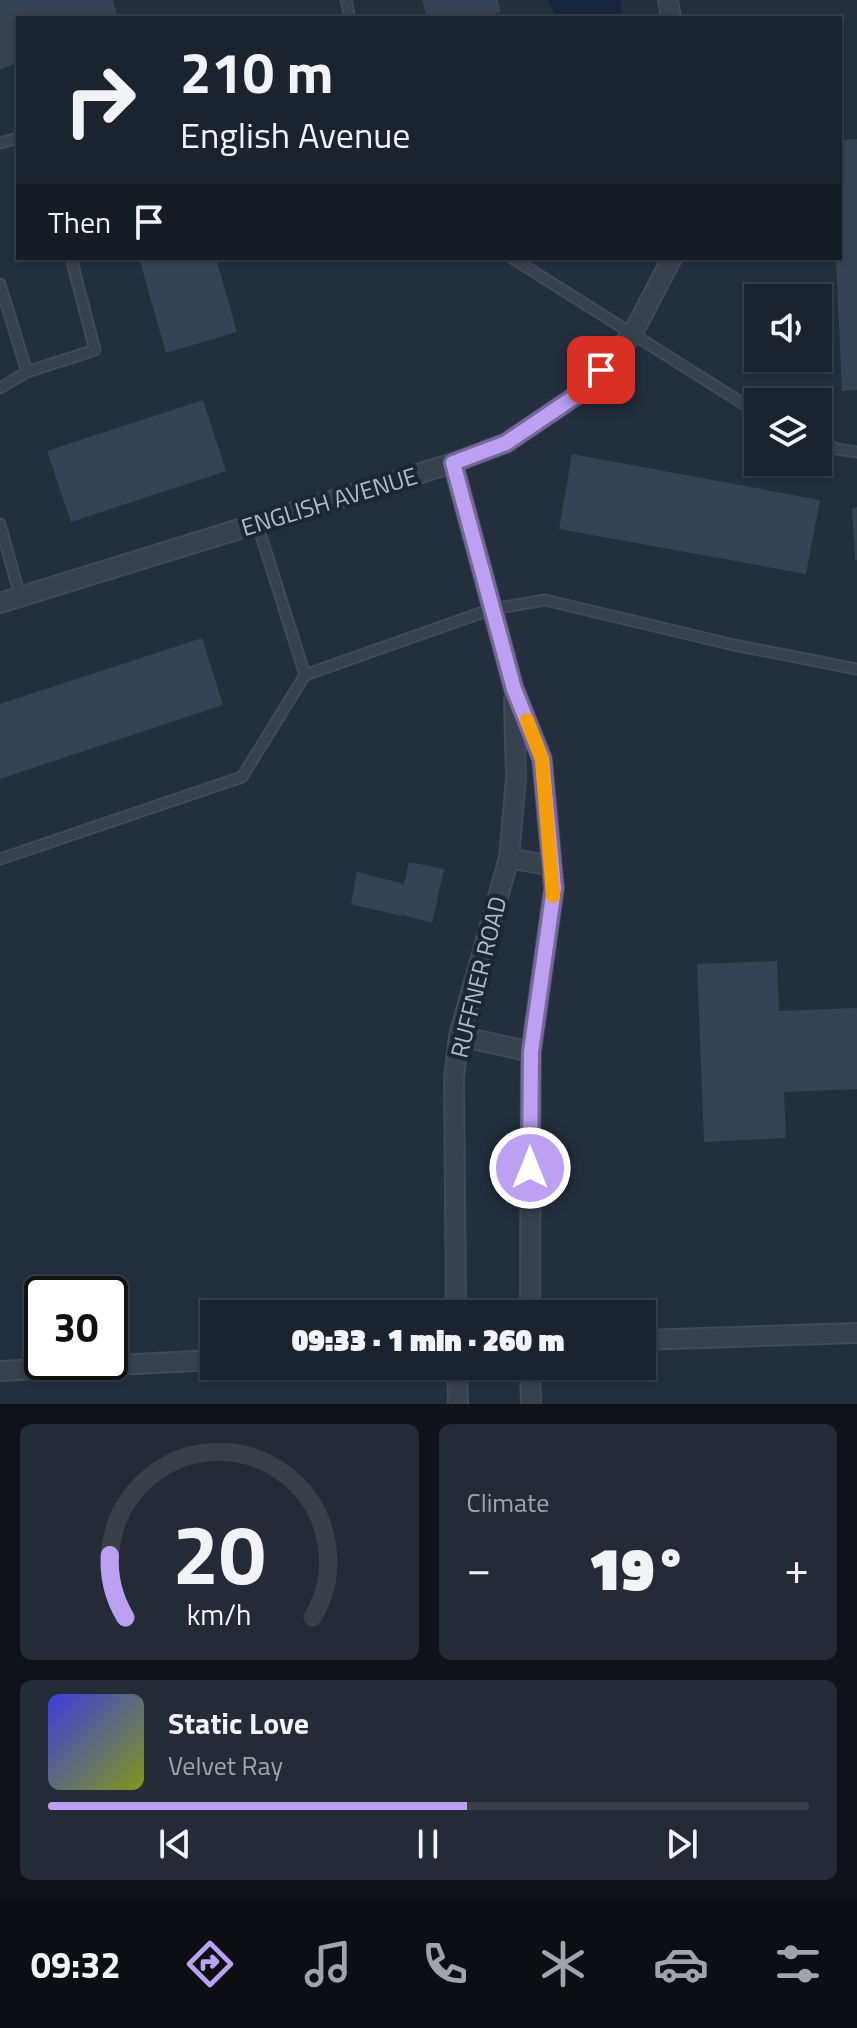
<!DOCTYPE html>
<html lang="en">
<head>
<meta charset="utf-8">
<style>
  body { margin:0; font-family:"Titillium Web",sans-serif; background:#242b36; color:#f1f3f6; height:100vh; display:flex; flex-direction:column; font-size:30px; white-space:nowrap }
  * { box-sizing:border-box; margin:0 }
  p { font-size:26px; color:#a0a4aa }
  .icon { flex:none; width:44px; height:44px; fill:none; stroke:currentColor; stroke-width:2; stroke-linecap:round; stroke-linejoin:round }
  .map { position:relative; height:1404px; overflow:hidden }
  .drawer { display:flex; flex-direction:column; gap:20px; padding:20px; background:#0f1319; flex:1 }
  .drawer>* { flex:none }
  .banner { position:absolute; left:16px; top:16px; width:826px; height:244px; border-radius:0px; box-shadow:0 2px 6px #0004,0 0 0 2px #39404a; background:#1b232e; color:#f1f3f6; overflow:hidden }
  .controls { position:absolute; left:744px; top:284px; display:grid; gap:16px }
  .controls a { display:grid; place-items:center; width:88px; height:88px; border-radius:0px; background:#1b232e; box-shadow:0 2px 6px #0004,0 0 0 2px #39404a; font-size:40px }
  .speed { position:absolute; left:24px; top:1276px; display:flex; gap:16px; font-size:40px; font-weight:700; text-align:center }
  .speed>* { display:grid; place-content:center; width:104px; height:104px; border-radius:50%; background:#1b232e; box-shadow:0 2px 6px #0004,0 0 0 2px #39404a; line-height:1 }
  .speed .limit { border:4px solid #111; border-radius:12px; background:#fff; color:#111 }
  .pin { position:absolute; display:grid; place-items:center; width:68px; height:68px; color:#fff; margin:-34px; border-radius:16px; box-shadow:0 4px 12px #0006 }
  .me { position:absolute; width:88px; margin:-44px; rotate:0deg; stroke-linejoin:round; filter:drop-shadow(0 0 6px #0008) }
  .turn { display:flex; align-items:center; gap:28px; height:168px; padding:0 32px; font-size:36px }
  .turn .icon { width:104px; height:104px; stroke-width:2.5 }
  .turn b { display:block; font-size:56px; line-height:68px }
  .then { display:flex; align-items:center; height:76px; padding:0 32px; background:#0003; gap:16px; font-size:30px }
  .big { font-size:60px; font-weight:800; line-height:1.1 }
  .drawer .widget { flex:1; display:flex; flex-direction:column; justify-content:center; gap:12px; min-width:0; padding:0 28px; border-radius:12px; background:#242b36 }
  .drawer .dial { align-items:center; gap:0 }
  .dial svg { height:208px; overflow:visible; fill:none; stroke:#39404a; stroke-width:7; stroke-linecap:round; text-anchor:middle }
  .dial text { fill:#f1f3f6; stroke:none }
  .song { display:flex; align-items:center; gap:24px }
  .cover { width:96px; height:96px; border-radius:12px; background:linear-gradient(135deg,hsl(240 70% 55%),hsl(70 70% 35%)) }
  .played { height:8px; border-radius:4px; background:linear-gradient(90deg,#bca0f2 55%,#39404a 55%) }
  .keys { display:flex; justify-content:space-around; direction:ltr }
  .heat { display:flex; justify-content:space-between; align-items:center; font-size:44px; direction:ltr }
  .drawer .tiles { flex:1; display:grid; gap:20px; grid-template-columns:1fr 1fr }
  .widget:last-child { grid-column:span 2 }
  .trip { position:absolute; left:200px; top:1300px; width:456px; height:80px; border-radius:0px; background:#1b232e; box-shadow:0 2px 6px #0004,0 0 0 2px #39404a; font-weight:800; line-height:80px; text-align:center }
  .menu { display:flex; height:128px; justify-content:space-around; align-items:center; background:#0b0e12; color:#a0a4aa }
  .menu .icon { width:56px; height:56px }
  .menu .on { color:#bca0f2 }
  .menu b { font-size:36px; color:#f1f3f6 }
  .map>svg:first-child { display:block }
  .water { fill:#17263c }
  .building { fill:#364354 }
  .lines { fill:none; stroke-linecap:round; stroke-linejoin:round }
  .lane-casing { stroke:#414a57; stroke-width:13 }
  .street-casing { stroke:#414a57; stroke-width:22 }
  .lane { stroke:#38414e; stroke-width:9 }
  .street { stroke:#38414e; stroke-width:18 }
  .route-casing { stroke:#7a689d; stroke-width:20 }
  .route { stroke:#bca0f2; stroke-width:14 }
  .slow { stroke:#f59e0b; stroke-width:14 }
  .labels { text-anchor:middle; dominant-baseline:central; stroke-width:8; stroke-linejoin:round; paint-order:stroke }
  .street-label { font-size:24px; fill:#b4bcc9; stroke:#1d2633 }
</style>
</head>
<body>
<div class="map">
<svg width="857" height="1404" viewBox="0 0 857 1404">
  <rect width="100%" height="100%" fill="#242f3e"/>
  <!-- water -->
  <path class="water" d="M547,0H621L622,18H558Z"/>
  <!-- building -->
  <path class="building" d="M0,0H113L118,18H18V63L0,69Z
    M422,0H498L501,12L479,18H427Z
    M857,139V390L842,391L836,258H840V140Z
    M139,258H216L237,332L166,353Z
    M203,400L226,471L71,522L47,451Z
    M572,454L820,500L806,574L559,529Z
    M857,507V560H855L852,508Z
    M202,638L223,705L0,779V704Z
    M409,862L444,869L432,923L403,915L402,912L401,916L351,904L357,872L404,884Z
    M777,961L779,1011L857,1008V1089L784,1092L786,1138L704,1142L697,964Z"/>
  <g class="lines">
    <!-- lane casing -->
    <g class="lane-casing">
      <path id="lane" d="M346,0L350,18
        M0,143L18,138
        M512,258L758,413
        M0,284L27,372
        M0,388L27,372L95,350L71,258
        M818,441L837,449L857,452
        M257,523L305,675L492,609L545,600L734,645L857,669
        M0,524L20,596
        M0,859L242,777L305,675"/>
    </g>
    <!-- street casing -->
    <g class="street-casing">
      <path id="street" d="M668,0L671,18
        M453,463L514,689L542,759L554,888L531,1052L530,1314
        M0,603L453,463L506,443L586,389L633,333L672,258
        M509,858L552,866
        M459,1036L531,1052
        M456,1314L454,1078L459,1036L509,858L516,778L514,700
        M642,1340L857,1333
        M457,1366L458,1404
        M530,1366L531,1404
        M0,1371L214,1360"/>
    </g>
    <!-- lane -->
    <use href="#lane" class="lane"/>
    <!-- street -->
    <use href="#street" class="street"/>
  </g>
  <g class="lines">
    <!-- route casing -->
    <g class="route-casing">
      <path id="route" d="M530,1168L531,1052L554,888L542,759L514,689L453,463L506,443L586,389L601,370"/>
    </g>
    <!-- route -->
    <use href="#route" class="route"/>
    <!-- slow -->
    <path class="slow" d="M527,720L542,759L553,896"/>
  </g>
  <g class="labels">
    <!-- street labels -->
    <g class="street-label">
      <text transform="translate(329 501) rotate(-17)">ENGLISH AVENUE</text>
      <text transform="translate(478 977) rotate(-76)">RUFFNER ROAD</text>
    </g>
  </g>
</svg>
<div class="controls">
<a><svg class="icon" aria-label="sound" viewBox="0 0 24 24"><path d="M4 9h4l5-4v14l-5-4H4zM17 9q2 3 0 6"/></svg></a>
<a><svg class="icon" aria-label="layers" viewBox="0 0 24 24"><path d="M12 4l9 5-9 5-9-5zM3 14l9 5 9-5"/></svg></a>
</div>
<div class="speed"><div class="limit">30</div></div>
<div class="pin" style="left:601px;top:370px;background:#d93025"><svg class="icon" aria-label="arrive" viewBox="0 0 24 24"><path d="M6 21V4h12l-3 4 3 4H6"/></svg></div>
<svg class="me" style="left:530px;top:1168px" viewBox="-20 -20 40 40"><circle r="17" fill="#bca0f2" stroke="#fff" stroke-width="3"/><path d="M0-11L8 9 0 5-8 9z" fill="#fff"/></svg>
<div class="trip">09:33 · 1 min · 260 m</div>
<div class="banner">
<div class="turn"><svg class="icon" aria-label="right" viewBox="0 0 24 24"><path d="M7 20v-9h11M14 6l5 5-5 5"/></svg><div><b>210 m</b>English Avenue</div></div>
<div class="then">Then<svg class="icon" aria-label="arrive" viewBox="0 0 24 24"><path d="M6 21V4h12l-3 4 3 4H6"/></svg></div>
</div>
</div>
<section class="drawer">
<div class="tiles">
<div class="widget dial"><svg viewBox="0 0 100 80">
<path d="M14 69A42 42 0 1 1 86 69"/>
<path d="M14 69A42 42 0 0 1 8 45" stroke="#bca0f2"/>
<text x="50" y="56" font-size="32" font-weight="700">20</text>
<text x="50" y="72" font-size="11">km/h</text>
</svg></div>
<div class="widget"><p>Climate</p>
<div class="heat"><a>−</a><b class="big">19°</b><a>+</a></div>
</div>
<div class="widget">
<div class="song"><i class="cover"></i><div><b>Static Love</b><p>Velvet Ray</p></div></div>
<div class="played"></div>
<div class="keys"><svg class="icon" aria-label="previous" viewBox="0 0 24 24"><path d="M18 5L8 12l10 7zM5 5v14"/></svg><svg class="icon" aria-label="pause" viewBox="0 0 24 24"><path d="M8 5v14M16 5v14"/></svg><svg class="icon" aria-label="next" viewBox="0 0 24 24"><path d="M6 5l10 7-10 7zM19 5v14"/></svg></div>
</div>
</div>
</section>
<nav class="menu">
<b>09:32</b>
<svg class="icon on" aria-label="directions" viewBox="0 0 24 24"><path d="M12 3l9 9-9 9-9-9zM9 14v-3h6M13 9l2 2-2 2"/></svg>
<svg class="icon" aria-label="music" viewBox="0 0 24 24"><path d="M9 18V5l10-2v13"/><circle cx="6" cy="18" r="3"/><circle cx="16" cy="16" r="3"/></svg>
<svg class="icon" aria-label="phone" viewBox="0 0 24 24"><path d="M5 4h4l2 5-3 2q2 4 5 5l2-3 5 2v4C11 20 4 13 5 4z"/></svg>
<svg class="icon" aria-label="climate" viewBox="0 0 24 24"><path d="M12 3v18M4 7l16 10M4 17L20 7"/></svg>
<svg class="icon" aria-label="car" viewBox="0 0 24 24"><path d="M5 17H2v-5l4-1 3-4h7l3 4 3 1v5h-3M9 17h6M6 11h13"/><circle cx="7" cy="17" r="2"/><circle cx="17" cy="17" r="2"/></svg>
<svg class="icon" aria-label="filters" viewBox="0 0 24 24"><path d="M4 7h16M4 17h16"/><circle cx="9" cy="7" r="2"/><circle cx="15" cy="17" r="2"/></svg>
</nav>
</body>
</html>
